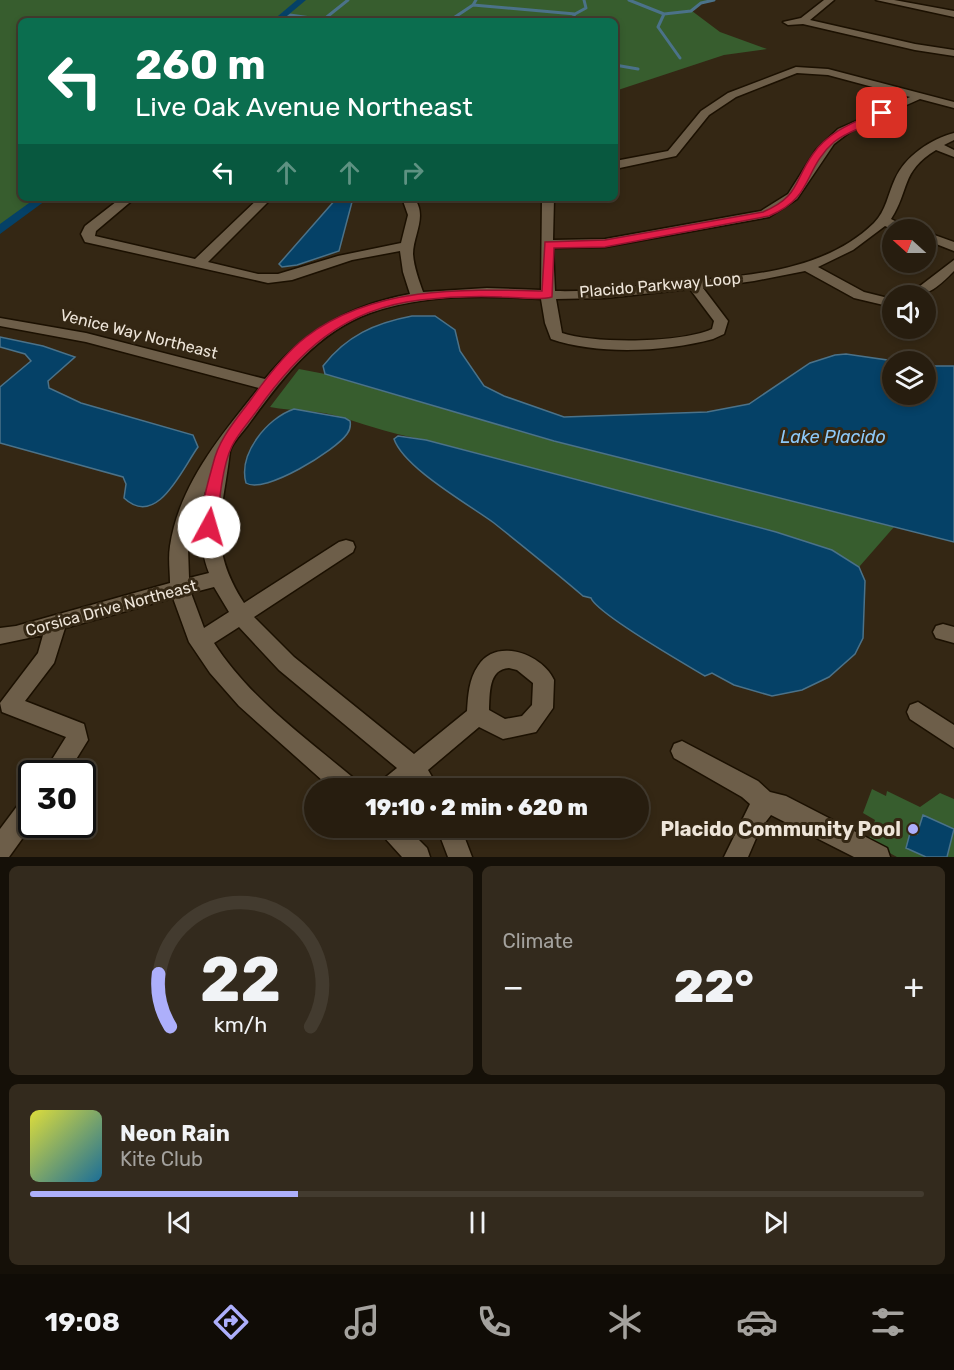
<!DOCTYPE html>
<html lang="en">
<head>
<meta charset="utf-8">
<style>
  body { margin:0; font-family:Rubik,sans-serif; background:#332a1d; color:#f1f3f6; height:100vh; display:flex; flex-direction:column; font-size:22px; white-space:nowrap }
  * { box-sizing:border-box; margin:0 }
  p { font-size:20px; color:#a4a29e }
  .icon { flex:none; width:33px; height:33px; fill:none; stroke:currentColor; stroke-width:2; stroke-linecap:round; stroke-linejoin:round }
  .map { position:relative; height:857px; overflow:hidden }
  .sheet { display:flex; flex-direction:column; gap:9px; padding:9px; background:#151008; flex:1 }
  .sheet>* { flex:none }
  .hud { position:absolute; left:18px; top:18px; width:600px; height:183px; border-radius:9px; box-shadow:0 3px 9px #0003,0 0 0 2px #433b2f; background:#0b6e4f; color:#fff; overflow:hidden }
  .needle { width:39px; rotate:291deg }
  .fabs { position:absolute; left:882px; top:219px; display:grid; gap:12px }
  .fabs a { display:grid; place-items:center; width:54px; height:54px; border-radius:50%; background:#271d0f; box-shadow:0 3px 9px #0003,0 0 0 2px #433b2f; font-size:30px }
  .speed { position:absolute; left:18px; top:760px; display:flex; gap:12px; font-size:30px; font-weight:700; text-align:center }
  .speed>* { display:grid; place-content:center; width:78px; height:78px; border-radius:50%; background:#271d0f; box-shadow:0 3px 9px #0003,0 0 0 2px #433b2f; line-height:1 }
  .speed .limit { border:3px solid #111; border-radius:9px; background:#fff; color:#111 }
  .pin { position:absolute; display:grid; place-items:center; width:51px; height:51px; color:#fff; margin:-26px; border-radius:12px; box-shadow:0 3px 9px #0006 }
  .me { position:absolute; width:66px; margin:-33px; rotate:6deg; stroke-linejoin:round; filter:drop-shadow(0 0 4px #0008) }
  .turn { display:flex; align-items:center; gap:21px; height:126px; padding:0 18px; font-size:27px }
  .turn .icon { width:78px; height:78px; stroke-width:2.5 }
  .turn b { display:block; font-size:42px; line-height:51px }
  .lanes { display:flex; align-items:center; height:57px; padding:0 18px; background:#0003; justify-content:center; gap:30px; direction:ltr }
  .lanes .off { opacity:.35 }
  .big { font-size:45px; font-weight:800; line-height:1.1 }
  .sheet .tile { flex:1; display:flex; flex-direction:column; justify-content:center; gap:9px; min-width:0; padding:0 21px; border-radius:9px; background:#332a1d }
  .sheet .dial { align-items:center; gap:0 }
  .dial svg { height:156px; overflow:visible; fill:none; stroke:#433b2f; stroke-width:7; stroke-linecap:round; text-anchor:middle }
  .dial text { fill:#f1f3f6; stroke:none }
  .song { display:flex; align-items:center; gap:18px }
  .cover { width:72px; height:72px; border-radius:9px; background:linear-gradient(135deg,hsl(60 70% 55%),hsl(200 70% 35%)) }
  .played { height:6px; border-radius:3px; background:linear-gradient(90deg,#adaffb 30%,#433b2f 30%) }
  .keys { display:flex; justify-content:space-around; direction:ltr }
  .heat { display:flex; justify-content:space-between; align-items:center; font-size:33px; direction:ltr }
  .sheet .tiles { flex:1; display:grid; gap:9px; grid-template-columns:1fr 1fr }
  .tile:last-child { grid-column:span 2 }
  .trip { position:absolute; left:304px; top:778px; width:345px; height:60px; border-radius:30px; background:#271d0f; box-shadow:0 3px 9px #0003,0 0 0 2px #433b2f; font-weight:800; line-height:60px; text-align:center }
  .menu { display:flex; height:96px; justify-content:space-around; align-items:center; background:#100c06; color:#a4a29e }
  .menu .icon { width:42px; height:42px }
  .menu .selected { color:#adaffb }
  .menu b { font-size:27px; color:#f1f3f6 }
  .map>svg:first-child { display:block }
  .green { fill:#375d2e }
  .water { fill:#054167; stroke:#4b7289; stroke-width:1.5 }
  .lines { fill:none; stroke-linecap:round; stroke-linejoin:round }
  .stream { stroke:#4b7289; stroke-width:3 }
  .canal { fill:#054167; fill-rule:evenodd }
  .street-casing { stroke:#1b1001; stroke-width:3 }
  .street { fill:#6d5e49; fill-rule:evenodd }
  .route { fill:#e11d48; stroke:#92132f; stroke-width:1.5 }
  .poi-dot { fill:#adaffb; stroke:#342714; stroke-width:2 }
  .labels { text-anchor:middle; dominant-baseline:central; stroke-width:6; stroke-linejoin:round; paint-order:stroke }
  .street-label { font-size:16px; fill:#eee5d9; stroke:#342714 }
  .water-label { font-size:18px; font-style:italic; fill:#8dc9f9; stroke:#342714 }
  .near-poi-label { font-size:20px; font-weight:bold; fill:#eee5d9; stroke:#342714; text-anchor:end }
</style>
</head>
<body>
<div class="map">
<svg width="954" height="857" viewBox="0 0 954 857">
  <rect width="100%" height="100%" fill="#342714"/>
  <!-- green -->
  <path class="green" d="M0,0H714L701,3L692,11L720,32L767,49L724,55L615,91V21H21V198H43L0,230Z
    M299,369L325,374L554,441L894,527L859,567L832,550L776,532L426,440C397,435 371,427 344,418C319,409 294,412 270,407Z
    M872,789L886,796L887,791L920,807L940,793L954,799V857H897L871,843L869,839L875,820L863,813Z"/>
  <!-- water -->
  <path class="water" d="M348,198L352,202L339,251L297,265L282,267L279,264L336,199Z
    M412,316H435L455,330L460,351L484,386L504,396L564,417L707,412L749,404L810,363L835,355L846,354L894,361L892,394H926V366H954V542L554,441L325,374L323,366C346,336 375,323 412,316Z
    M0,337L43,346L75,357L48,381L49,388L81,403L193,435L198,447C182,469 157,529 124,498L126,484L123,477L0,443V387L31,361L25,354L0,347Z
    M294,409L345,418L350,421C351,426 350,430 347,434C336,450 264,495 246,483C238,454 267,418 294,409Z
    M398,436L426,440L776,532L832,550L859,567L865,581L863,638L855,654L829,677L802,690L772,696L734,685L712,673L705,676C685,664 597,614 591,598L583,596C554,571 524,547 494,523C468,504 404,468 394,439Z
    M923,815L954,829L947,857H926L906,848L910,833L917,834Z"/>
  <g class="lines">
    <!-- stream -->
    <path class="stream" d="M629,0L664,14L658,27L680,58
      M473,5L575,14
      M283,14L332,21
      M664,14L691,11L701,3L714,0
      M323,20L348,0
      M449,21L473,5L476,0
      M571,21L575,14L586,8L584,0
      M615,65L638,69"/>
    <!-- canal -->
    <path class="canal" d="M297,0H306L281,21H272Z
      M36,198H49L0,234V224Z"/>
    <!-- street casing -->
    <g class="street-casing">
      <path id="street" d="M824,0H834L810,20L915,44L954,50V56L915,50L803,24L788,25L783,22L801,18Z
        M876,0H894L954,11V17Z
        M796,67L828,69L954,102V108L920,99L855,128L834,144L797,199L769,217L605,247L553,248L555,291C593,292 630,287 668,283C737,276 821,275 874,223C886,211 888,194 895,179C905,156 931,139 954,133V140L944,145L954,150V157L936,150C900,172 910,190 891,219L913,230H894L885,226L853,250L818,267L864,292L892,299V307L854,298L805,271L754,281L703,288L728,321L724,334L713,339C665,352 598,355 551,339L545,323L541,299C485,295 424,294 370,313C315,333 281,380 248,425C243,432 231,444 230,451C223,514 206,544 244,603L339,542L346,540L353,542L355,547L353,552L254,617L294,657L414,754L467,711C468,695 469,679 478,666C496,637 542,654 554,680L553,708L536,732L503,739L479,727L428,770L439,789H415L411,785L406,789H378L381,781L397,768L279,670L239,627L214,643C250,699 307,739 357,781L360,789H332L239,706L210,673L189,642L173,598L65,628L54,663L25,701L84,724L88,740L67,774H43L66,737L2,712L0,703L38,653L43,635L0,644V628L16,626L170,583C170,572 168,558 170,546C179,485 221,435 259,388L86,342L0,326V318L86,333L265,379C303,332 350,305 410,294L403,272L400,251L352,260L292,280L268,283L85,242L81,234L85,226L121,198H135L96,231L95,236L195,259L259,198H272L208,262L258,274H278L338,256L401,243L408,215L402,198H414C428,216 413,235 413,254C414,268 419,280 423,292L487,288L541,290L542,198H554L553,240L605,239L761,211L788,194L816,150L838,129L910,97L828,75L797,73L736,97L709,115L676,156L615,169V161L668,151L701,111L728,93ZM690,289L714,321L712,329C681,343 595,344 562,333L556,299L605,298ZM206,488C199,517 198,544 209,573L189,578L188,548ZM214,587L229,612L204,628L191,593ZM509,668L517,670L533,683L532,705L522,716L505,719L489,710C490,694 488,669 509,668Z
        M926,232L954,242V251L926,240Z
        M954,260V271C939,286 929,296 907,296Z
        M943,624L954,627V643L936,638L933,632L936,626Z
        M918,702L954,725V748L910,719L907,712L910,705Z
        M682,741L758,781L770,792L786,796L887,848L890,857H854L771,815L760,829L748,857H724L750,804L742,797L674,758L671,751L674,744Z
        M32,794V825L9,857H0V829L24,797Z
        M379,828H407L427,848L430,857H402L383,836Z
        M437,828H461L472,857H448Z"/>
    </g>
    <!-- street -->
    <use href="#street" class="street"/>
  </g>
  <!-- route -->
  <path class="route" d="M879,111L887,113C872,126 850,129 834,142C803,169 814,198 769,216L605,247L554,248L552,297C537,301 518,297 502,297C475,296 447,297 420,300C343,309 298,352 256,412C248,423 238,434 232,446C222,466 219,504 217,527L209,532L204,531C197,517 209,479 213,464C219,438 236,420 252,398C267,377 285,353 306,337C373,286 463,289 542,291L545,242L605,240L763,212C800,196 793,182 813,154C829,131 855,122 879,111Z"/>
  <!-- markers -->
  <circle class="poi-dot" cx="913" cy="829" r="6"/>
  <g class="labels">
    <!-- street labels -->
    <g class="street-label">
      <text transform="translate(660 285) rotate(-5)">Placido Parkway Loop</text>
      <text transform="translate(139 334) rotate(14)">Venice Way Northeast</text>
      <text transform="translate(111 608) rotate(-15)">Corsica Drive Northeast</text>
    </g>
    <!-- water labels -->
    <g class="water-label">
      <text x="833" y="437">Lake Placido</text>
    </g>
    <!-- near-poi labels -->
    <g class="near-poi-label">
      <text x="901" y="829">Placido Community Pool</text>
    </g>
  </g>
</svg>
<div class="fabs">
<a><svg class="needle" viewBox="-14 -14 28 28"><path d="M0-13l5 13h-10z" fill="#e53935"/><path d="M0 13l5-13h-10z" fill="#a4a29e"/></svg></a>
<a><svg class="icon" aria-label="sound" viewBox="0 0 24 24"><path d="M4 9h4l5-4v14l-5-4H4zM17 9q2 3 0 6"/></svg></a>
<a><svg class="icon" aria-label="layers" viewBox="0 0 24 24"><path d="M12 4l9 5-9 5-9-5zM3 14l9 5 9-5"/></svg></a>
</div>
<div class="speed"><div class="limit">30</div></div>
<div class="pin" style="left:882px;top:113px;background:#d93025"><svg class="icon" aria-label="arrive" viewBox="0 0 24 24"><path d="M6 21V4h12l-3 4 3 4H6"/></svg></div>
<svg class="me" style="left:209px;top:527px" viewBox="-20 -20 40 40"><circle r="19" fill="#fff"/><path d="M0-13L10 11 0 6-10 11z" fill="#e11d48"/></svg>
<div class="trip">19:10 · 2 min · 620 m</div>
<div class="hud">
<div class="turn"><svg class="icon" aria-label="left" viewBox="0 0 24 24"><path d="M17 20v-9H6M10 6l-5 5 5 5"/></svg><div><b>260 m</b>Live Oak Avenue Northeast</div></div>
<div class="lanes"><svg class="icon" aria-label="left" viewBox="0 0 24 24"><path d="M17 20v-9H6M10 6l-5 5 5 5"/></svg><svg class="icon off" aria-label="ahead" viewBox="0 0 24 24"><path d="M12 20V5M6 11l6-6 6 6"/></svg><svg class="icon off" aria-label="ahead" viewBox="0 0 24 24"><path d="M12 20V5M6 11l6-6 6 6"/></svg><svg class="icon off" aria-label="right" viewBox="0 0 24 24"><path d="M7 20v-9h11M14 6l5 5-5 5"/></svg></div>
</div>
</div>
<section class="sheet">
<div class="tiles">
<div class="tile dial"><svg viewBox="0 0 100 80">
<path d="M14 69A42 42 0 1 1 86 69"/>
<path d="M14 69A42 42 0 0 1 8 42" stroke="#adaffb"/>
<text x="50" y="56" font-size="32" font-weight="700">22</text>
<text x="50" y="72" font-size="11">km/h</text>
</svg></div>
<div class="tile"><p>Climate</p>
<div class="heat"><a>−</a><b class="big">22°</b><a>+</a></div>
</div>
<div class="tile">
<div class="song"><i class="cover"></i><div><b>Neon Rain</b><p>Kite Club</p></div></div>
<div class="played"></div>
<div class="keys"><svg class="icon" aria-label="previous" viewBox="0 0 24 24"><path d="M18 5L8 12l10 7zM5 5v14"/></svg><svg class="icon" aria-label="pause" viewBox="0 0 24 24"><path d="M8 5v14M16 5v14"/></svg><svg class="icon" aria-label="next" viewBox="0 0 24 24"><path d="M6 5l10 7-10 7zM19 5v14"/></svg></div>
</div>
</div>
</section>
<nav class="menu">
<b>19:08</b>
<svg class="icon selected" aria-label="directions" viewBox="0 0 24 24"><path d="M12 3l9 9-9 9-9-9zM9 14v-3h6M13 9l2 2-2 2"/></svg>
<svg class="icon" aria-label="music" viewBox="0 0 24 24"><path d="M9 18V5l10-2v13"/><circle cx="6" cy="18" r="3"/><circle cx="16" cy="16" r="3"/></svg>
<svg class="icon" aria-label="phone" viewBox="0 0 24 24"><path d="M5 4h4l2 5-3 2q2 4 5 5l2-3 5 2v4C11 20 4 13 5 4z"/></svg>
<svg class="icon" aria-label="climate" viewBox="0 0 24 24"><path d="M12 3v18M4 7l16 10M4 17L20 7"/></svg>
<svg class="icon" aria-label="car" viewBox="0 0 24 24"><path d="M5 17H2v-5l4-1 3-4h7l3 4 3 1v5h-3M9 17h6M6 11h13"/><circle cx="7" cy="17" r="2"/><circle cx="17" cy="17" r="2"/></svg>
<svg class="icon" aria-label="filters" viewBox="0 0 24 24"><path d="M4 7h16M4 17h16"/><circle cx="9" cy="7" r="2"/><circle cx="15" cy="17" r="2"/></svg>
</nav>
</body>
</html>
